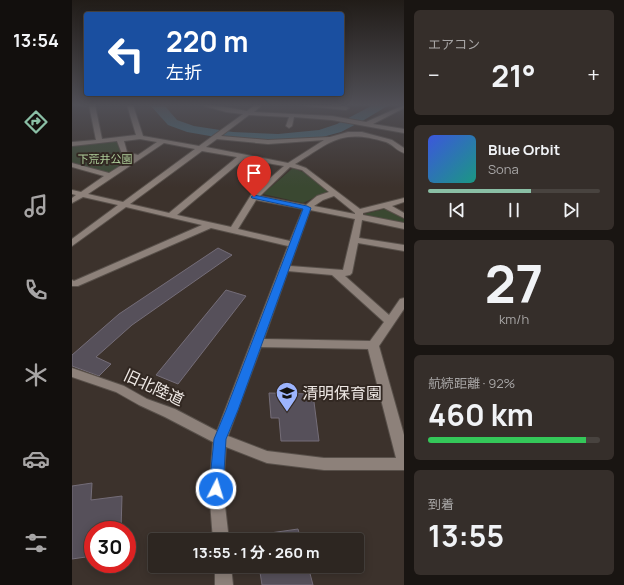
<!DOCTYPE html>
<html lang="ja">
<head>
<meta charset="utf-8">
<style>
  body { margin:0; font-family:Manrope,"Noto Sans JP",sans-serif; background:#352e2a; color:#f1f3f6; height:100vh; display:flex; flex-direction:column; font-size:15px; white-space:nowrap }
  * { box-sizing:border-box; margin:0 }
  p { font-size:13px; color:#a7a5a5 }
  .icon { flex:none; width:22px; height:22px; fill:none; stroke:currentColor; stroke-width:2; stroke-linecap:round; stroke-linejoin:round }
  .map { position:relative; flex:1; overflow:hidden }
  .drawer { display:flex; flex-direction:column; gap:10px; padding:10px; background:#191512; width:220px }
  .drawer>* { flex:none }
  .guide { position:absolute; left:12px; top:12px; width:260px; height:84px; border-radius:4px; box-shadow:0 2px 10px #0003,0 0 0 1px #48433f; background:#1a4fa0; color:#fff; overflow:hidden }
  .speed { position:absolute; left:12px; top:521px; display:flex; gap:8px; font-size:20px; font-weight:700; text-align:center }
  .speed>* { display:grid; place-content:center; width:52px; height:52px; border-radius:50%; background:#2d2621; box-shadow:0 2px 10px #0003,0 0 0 1px #48433f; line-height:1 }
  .speed .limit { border:6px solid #d22; background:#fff; color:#111 }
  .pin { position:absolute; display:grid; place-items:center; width:34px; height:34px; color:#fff; margin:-41px -17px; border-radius:50% 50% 50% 0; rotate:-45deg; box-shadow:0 0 4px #0007 }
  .pin .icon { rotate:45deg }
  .me { position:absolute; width:44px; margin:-22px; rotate:5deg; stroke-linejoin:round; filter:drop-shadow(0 0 3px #0008) }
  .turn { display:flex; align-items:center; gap:14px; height:84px; padding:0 16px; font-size:18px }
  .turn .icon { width:52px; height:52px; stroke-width:2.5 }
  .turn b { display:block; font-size:28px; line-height:34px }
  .big { font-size:30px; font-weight:700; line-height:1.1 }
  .drawer .card { flex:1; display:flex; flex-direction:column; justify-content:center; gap:6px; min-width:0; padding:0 14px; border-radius:6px; background:#352e2a }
  .drawer .dial { align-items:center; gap:0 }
  .dial b { font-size:52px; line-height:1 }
  .song { display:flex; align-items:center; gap:12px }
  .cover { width:48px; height:48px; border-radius:6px; background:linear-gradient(135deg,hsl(230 70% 55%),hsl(170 70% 35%)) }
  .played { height:4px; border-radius:2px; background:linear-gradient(90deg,#8abfa5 60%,#48433f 60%) }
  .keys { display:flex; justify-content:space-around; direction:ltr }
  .heat { display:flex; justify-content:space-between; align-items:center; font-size:22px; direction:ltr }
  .charge { height:6px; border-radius:3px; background:linear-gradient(90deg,#34c759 92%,#48433f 0) }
  .trip { position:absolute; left:76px; top:533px; width:216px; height:40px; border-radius:4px; background:#2d2621; box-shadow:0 2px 10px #0003,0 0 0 1px #48433f; font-weight:700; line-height:40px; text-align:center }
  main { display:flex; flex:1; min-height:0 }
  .tab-bar { display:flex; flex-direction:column; width:72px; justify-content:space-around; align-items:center; background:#120f0d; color:#a7a5a5 }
  .tab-bar .icon { width:28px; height:28px }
  .tab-bar .selected { color:#8abfa5 }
  .tab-bar b { font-size:18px; color:#f1f3f6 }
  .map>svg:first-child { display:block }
  .green { fill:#3a4831 }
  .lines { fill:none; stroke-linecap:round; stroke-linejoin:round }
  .river { fill:#466a78; fill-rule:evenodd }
  .building { fill:#56505a; stroke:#746d78 }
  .street-casing { stroke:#58504a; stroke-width:2 }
  .street { fill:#8d817a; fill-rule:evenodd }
  .route { fill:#1a73e8; stroke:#114b97 }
  .labels { text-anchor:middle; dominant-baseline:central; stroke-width:4; stroke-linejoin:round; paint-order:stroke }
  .far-park-label { font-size:11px; fill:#adcc99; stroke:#322822 }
  .near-street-label { font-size:16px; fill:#efe9e5; stroke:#322822 }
  .near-poi-label { font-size:16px; fill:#efe9e5; stroke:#322822; text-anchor:start }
</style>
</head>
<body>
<main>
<nav class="tab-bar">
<b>13:54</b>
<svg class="icon selected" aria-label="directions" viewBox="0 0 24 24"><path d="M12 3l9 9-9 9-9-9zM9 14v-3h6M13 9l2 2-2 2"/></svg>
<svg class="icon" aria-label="music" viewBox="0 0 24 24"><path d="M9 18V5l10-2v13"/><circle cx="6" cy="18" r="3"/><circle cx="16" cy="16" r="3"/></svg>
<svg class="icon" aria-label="phone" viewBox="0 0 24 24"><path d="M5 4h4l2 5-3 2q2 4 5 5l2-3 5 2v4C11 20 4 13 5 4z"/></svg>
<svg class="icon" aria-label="climate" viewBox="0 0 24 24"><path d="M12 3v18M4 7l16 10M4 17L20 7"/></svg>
<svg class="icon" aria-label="car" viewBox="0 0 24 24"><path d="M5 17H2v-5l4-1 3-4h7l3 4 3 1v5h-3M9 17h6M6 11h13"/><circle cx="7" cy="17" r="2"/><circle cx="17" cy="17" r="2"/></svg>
<svg class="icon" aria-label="filters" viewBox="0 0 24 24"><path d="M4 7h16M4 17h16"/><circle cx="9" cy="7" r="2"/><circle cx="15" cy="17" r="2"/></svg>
</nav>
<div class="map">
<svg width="332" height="585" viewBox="0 0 332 585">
  <rect width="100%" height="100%" fill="#3c322c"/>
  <!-- green -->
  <path class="green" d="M48,141L50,154L59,158L36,174L0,164V146Z
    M221,168L231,172L256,191L231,203L191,194Z
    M313,209L332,219V225L292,214Z"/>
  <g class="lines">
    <!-- river -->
    <path class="river" d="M78,105H92L105,120L122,126L161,132L206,134L247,130L265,124L301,105H317L292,120L269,132L247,138L206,142L161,140L115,132L96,125Z"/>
  </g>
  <!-- building -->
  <path class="building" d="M146,248L160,255L60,325L24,357L39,364L27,376L0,366V355L47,314Z
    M154,290L174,296L106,384L84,375Z
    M197,393L241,394L247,441H209L207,418H199Z
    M20,483L19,500L50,496L49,530H21V556L0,559V486Z
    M226,529L229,540H192L191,534Z
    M187,566H236L241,585H190Z"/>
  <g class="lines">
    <!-- street casing -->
    <g class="street-casing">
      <path id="street" d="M17,105H23L30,139L64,135L55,105H61L71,136L127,146L171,114L154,112L129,105H141L175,111L183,105H190L182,112L260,116L294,122L332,105V108L301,124L332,129V133L260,120L222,117L220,126L217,128L214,126L217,117L177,115L149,136L196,140L258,137L276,132H290L320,140L332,148V153C325,151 320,144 314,142C269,128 259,142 223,164L234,168L288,209L332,198V202L320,206L332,213V218L312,208L291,213V215L332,223V229L290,220L287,238L332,245V251L286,243L280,273L278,275L273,276L317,315L328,299L332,298V309L307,346L332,435V470H252L195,463L154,447L151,489L157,540H141L137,489L141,442L93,417L67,405L44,392L0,377V368L52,386L75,399L103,409L145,431L216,246L139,228L6,286H0V280L2,281L130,225L54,207L0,246V239L46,205L11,197L0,203V198L4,195L0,194V190L9,192L32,176L0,167V163L37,173L61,158L50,154L45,141L0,146V142L24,140ZM68,139L85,142L66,155L55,152L52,141ZM145,139L196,144L252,140L216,163L134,147ZM92,143L123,149L51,202L16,194ZM130,151L165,157L97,213L58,204ZM172,159L212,166L179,195L159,227L105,215ZM218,167L230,170L257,192L245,196L234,205L188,196ZM262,196L283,213V214L242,206L251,200ZM184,200L231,209L218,241L166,229ZM238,210L283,219L271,270L218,266ZM216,271L260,275L312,322L298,341L192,339ZM189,347L296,349L324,458H252L195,451L156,436Z
        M225,105C238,105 267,102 277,108L274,110Z
        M143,566H159L161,585H143Z"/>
    </g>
    <!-- street -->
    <use href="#street" class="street"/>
  </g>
  <!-- sky -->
  <linearGradient id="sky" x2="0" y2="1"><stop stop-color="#211c18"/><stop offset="0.56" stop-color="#504f56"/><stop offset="1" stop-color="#504f56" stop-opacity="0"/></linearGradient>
  <rect width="332" height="187" fill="url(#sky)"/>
  <!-- route -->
  <path class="route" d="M182,195L235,206L239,208L166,410L154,439L151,489L149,494L144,496L139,494L137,489L142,439L154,410L231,209L180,198L179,197Z"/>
  <!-- icons -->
  <defs>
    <g id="school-pin" transform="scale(1.15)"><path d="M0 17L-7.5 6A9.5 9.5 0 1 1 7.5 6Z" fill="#9cb4fd" stroke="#322822"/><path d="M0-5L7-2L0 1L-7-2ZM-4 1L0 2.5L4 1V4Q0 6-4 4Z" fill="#111"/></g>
  </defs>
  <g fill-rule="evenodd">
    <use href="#school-pin" x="215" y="393"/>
  </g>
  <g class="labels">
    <!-- far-park labels -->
    <g class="far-park-label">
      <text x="33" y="158">下荒井公園</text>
    </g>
    <!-- near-street labels -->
    <g class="near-street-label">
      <text transform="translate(82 387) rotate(25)">旧北陸道</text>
    </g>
    <!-- near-poi labels -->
    <g class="near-poi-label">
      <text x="230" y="393">清明保育園</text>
    </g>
  </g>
</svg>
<div class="speed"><div class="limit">30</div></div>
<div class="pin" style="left:182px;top:197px;background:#d93025"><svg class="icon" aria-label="arrive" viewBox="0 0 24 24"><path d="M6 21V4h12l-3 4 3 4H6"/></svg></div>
<svg class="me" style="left:144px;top:489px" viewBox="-20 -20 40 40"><circle r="17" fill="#1a73e8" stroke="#fff" stroke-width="3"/><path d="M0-11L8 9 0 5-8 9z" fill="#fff"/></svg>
<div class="trip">13:55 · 1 分 · 260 m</div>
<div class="guide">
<div class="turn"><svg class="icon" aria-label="left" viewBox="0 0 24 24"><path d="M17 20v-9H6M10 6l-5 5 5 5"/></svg><div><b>220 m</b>左折</div></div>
</div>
</div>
<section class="drawer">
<div class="card"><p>エアコン</p>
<div class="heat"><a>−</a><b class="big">21°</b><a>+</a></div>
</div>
<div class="card">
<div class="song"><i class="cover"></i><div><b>Blue Orbit</b><p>Sona</p></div></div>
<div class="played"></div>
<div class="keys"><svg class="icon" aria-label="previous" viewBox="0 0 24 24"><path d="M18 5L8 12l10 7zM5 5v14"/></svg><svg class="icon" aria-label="pause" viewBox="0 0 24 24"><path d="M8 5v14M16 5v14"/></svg><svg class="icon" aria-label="next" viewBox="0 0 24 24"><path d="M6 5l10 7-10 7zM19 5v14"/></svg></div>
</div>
<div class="card dial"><b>27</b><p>km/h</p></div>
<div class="card"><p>航続距離 · 92%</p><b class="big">460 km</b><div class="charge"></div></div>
<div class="card"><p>到着</p><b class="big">13:55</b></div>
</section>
</main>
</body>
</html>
